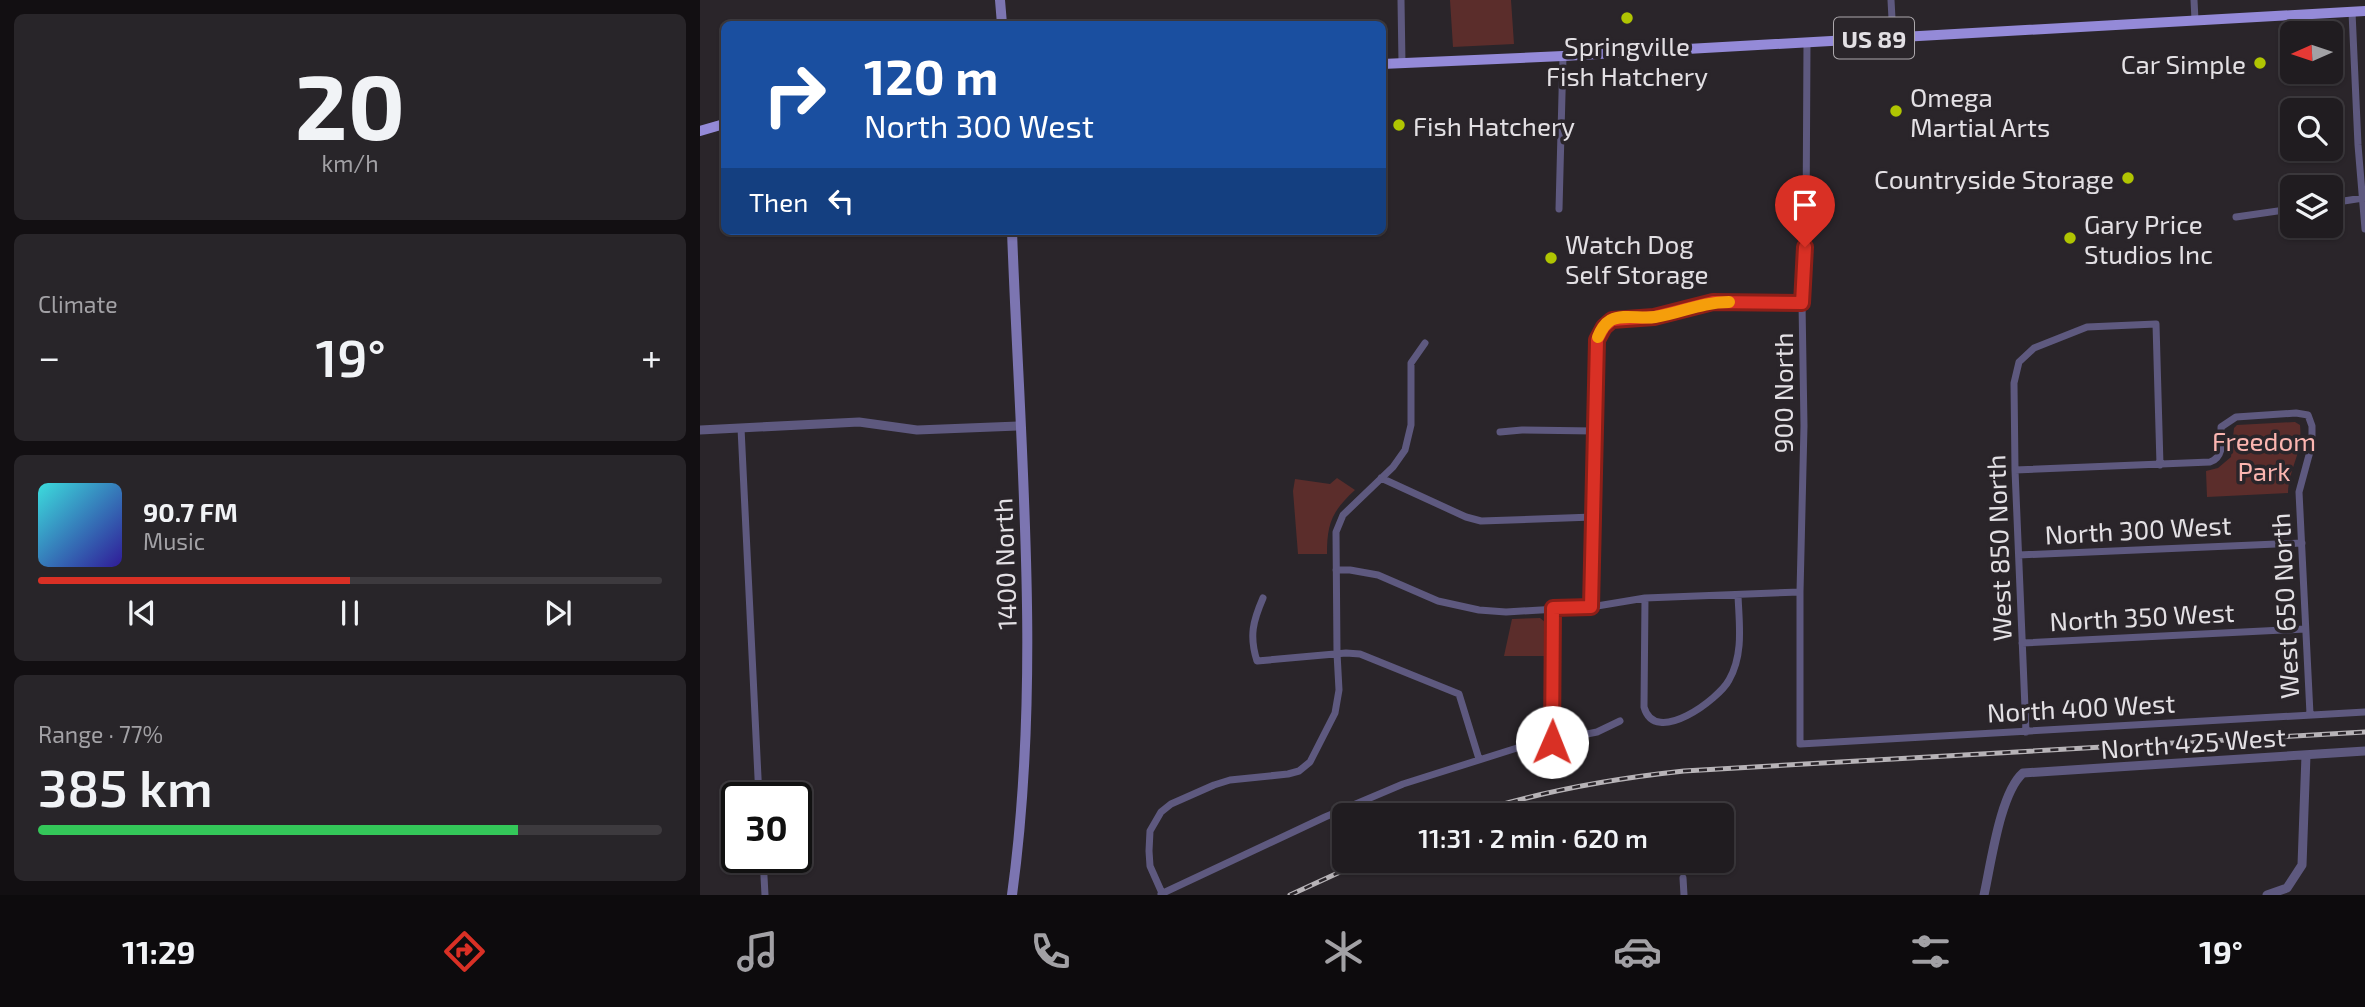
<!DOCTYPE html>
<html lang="en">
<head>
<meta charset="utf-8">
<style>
  body { margin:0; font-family:"Exo 2",sans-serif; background:#282529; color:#f1f3f6; height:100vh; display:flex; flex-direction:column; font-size:26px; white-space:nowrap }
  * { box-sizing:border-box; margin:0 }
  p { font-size:23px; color:#a2a1a5 }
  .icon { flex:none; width:38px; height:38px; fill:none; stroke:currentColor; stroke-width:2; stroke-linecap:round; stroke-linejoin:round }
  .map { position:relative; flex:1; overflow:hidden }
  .sheet { display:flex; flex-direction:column; gap:14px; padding:14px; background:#120f12; width:700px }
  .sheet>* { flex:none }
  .top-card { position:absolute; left:21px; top:21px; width:665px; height:214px; border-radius:10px; box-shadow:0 2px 5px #0004,0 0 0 2px #3d3a3e; background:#1a4fa0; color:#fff; overflow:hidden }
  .needle { width:46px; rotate:267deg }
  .controls { position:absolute; left:1580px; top:21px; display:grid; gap:14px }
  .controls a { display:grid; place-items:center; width:63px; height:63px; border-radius:10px; background:#201c20; box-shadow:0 2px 5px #0004,0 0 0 2px #3d3a3e; font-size:35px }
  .speed { position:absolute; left:21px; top:782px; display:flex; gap:14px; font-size:35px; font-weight:700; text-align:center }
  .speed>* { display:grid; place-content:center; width:91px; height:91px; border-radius:50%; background:#201c20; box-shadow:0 2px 5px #0004,0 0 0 2px #3d3a3e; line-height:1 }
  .speed .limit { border:4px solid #111; border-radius:10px; background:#fff; color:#111 }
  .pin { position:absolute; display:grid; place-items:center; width:60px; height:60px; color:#fff; margin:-72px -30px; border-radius:50% 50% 50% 0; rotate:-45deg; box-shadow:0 0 7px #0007 }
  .pin .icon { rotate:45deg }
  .me { position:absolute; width:77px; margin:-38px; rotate:1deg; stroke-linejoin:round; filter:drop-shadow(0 0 5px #0008) }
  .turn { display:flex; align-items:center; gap:24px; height:147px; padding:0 28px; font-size:32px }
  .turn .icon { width:91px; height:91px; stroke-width:2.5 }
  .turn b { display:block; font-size:49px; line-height:60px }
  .then { display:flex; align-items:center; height:66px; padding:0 28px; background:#0003; gap:14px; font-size:26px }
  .big { font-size:52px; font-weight:600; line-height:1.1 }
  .sheet .tile { flex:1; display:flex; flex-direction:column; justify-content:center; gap:10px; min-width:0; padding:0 24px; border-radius:10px; background:#282529 }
  .sheet .dial { align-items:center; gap:0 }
  .dial b { font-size:91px; line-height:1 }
  .song { display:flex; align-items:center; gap:21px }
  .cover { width:84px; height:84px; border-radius:10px; background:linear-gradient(135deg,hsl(180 70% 55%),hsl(250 70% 35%)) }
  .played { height:7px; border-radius:4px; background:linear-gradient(90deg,#d93025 50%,#3d3a3e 50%) }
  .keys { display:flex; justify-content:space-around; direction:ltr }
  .heat { display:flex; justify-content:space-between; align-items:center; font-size:38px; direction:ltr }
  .charge { height:10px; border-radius:5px; background:linear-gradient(90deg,#34c759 77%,#3d3a3e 0) }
  .trip { position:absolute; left:632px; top:803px; width:402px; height:70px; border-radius:10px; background:#201c20; box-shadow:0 2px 5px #0004,0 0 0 2px #3d3a3e; font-weight:600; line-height:70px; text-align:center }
  .dock { display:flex; height:112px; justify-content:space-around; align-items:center; background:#0d0b0d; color:#a2a1a5 }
  .dock .icon { width:49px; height:49px }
  .dock .selected { color:#d93025 }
  .dock b { font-size:32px; color:#f1f3f6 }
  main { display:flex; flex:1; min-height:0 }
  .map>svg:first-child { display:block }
  .green { fill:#5b2d2b }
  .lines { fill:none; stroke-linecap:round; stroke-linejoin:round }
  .minor { stroke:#5e597f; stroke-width:7 }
  .tertiary { stroke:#5e597f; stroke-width:9 }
  .secondary { stroke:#7c75b1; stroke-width:10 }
  .primary { stroke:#948ad8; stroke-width:10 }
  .rail-casing { stroke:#b7b3b7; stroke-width:5 }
  .rail { stroke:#2a252a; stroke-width:2.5; stroke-dasharray:8; stroke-linecap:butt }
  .route-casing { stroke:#8d1f18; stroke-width:18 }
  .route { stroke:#d93025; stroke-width:12 }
  .slow { stroke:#f59e0b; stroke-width:12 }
  .poi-dot { fill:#b0c502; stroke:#2a252a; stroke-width:2.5 }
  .labels { text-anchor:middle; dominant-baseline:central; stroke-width:7; stroke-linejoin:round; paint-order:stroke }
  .shield { fill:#2a252a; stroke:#aca8ac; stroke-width:2 }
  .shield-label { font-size:24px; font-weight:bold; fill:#e3e0e4 }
  .poi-label { font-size:26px; fill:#e3e0e4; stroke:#2a252a; text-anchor:start }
  .street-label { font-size:26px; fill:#e3e0e4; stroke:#2a252a }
  .park-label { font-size:26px; fill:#fbb5b0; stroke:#2a252a }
</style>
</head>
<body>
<main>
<section class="sheet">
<div class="tile dial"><b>20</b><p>km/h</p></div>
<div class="tile"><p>Climate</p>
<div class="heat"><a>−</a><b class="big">19°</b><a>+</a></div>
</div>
<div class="tile">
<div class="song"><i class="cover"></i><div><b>90.7 FM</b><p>Music</p></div></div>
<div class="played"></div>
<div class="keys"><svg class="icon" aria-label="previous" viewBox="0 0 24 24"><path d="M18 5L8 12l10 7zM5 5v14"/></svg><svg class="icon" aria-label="pause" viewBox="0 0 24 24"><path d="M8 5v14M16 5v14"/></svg><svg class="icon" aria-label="next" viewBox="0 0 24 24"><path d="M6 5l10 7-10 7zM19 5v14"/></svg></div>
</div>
<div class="tile"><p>Range · 77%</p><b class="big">385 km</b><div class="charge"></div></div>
</section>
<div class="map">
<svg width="1665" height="895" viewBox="0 0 1665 895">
  <rect width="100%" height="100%" fill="#2a252a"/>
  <!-- green -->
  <path class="green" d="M750,0H811L814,44L753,47Z
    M1595,422L1600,425C1603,454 1589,467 1588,493L1507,497L1506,471L1518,468L1531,457L1534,428L1537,425Z
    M637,478L655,490C632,511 627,523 627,554H598L593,491L595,479L630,484Z
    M840,618L845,622V656H804L812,619Z"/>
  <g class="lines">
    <!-- minor -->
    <path class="minor" d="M701,0L702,63
      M1191,0L1193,37
      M1494,0L1495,20
      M1652,12L1658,145L1665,229
      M1107,42L1106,227L1102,303L1104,426L1100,592V744L1665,712
      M1631,203L1663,198
      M859,209L863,56
      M1536,217L1592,209
      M41,428L59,798
      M800,432L822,430L894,431
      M1315,470L1510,462C1525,457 1521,440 1521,427L1536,417L1596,413L1608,415L1612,426V444L1599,492L1610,714
      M681,478L766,517L781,521L893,517
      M1319,555L1602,543
      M636,570H650L678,575L738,601L779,610L806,612L891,607L945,598L1100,592
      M563,598C553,621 549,636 557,661L646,653L660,654L759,694L779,759
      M945,598L944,707C955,747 1019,699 1029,680C1044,654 1039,623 1038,595
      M891,607L897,339L904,327L918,318L954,317L1013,302L1102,303
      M1322,643L1605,629
      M1326,732L1315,470L1314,383L1319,362L1334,348L1387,327L1456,324L1460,465
      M852,742L853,608
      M63,858L65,895
      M983,878L984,895
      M462,893L450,866L449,851L450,831L461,812L471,804L514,785L530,780L588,774L599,771L610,762L635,713L639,690L637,653L636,532L643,515L693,467L705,450L711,425V363L725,343
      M461,894L625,817L703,784L817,748L897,732L920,721"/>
    <!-- tertiary -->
    <path class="tertiary" d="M0,430L159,422L217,430L319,426
      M1284,895C1291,864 1300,793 1323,773L1665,751
      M1567,895L1587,888L1602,865L1606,755"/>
    <!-- secondary -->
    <path class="secondary" d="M300,0L302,24
      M312,231C320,452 342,675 312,895"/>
    <!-- primary -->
    <path class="primary" d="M682,64L863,56L1665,11
      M0,131L24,124"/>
    <!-- rail casing -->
    <g class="rail-casing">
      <path id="rail" d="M764,816C836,792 909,779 984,771L1665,732
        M590,895L664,861"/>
    </g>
    <!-- rail -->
    <use href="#rail" class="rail"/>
  </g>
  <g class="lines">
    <!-- route casing -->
    <g class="route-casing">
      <path id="route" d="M852,742L853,608L891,607L897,340L904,327L912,320L954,317L1013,302L1102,303L1105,247"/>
    </g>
    <!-- route -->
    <use href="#route" class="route"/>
    <!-- slow -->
    <path class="slow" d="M898,337C901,330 904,324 911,320C923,314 941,319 955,317C981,313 1001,302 1029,302"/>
  </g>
  <!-- markers -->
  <g class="poi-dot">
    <circle cx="927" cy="18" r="7"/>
    <circle cx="1560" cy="63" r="7"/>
    <circle cx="1196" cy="111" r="7"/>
    <circle cx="699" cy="125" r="7"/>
    <circle cx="1428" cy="178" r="7"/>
    <circle cx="1370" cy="238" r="7"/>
    <circle cx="851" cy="258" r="7"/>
  </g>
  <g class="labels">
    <!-- shield labels -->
    <rect class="shield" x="1134" y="17.5" width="80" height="41" rx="5"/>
    <g class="shield-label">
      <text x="1174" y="38">US 89</text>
    </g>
    <!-- poi labels -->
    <g class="poi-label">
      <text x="927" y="45" text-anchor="middle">Springville<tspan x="927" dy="30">Fish Hatchery</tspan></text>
      <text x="1546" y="63" text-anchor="end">Car Simple</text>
      <text x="1210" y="96">Omega<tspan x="1210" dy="30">Martial Arts</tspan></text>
      <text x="713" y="125">Fish Hatchery</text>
      <text x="1414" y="178" text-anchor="end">Countryside Storage</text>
      <text x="1384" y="223">Gary Price<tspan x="1384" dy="30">Studios Inc</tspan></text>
      <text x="865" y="243">Watch Dog<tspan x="865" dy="30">Self Storage</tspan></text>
    </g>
    <!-- street labels -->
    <g class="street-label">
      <text transform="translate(1082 393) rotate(-90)">900 North</text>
      <text transform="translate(1438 529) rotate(-3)">North 300 West</text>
      <text transform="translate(1298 548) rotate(-92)">West 850 North</text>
      <text transform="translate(304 564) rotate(-92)">1400 North</text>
      <text transform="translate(1584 606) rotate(-93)">West 650 North</text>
      <text transform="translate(1442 616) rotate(-3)">North 350 West</text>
      <text transform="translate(1381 707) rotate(-3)">North 400 West</text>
      <text transform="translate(1493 742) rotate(-4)">North 425 West</text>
    </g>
    <!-- park labels -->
    <g class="park-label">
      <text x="1564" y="440">Freedom<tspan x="1564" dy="30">Park</tspan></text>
    </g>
  </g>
</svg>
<div class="controls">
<a><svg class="needle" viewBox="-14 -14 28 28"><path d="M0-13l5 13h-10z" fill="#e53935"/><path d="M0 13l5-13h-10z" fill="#a2a1a5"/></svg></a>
<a><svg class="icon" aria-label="search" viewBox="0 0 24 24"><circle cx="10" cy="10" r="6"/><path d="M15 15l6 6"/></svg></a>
<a><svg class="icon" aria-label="layers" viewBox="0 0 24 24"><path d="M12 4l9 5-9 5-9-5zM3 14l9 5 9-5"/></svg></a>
</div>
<div class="speed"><div class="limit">30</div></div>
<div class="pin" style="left:1105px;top:247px;background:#d93025"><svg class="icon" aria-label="arrive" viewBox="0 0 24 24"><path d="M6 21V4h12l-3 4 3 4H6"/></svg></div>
<svg class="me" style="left:852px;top:742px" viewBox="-20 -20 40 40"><circle r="19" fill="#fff"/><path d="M0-13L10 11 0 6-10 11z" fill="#d93025"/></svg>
<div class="trip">11:31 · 2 min · 620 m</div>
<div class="top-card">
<div class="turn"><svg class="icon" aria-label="right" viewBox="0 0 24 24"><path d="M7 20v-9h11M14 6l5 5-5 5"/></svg><div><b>120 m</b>North 300 West</div></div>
<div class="then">Then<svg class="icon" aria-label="left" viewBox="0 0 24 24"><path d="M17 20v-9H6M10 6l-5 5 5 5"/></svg></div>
</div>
</div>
</main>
<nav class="dock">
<b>11:29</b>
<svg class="icon selected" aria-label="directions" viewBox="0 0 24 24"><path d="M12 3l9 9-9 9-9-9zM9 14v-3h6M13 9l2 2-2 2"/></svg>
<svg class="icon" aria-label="music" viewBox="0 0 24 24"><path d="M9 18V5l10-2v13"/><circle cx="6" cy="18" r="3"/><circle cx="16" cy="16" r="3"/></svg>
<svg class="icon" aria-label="phone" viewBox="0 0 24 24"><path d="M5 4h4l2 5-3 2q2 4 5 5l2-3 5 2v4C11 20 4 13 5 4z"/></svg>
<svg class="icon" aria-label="climate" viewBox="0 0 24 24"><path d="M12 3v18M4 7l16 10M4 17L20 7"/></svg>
<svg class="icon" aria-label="car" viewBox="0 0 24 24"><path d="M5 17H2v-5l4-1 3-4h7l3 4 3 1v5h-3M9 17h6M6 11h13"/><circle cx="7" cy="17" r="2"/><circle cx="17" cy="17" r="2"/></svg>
<svg class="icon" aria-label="filters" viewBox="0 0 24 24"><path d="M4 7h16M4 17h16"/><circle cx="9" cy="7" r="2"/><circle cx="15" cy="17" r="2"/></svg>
<b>19°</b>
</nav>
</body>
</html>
